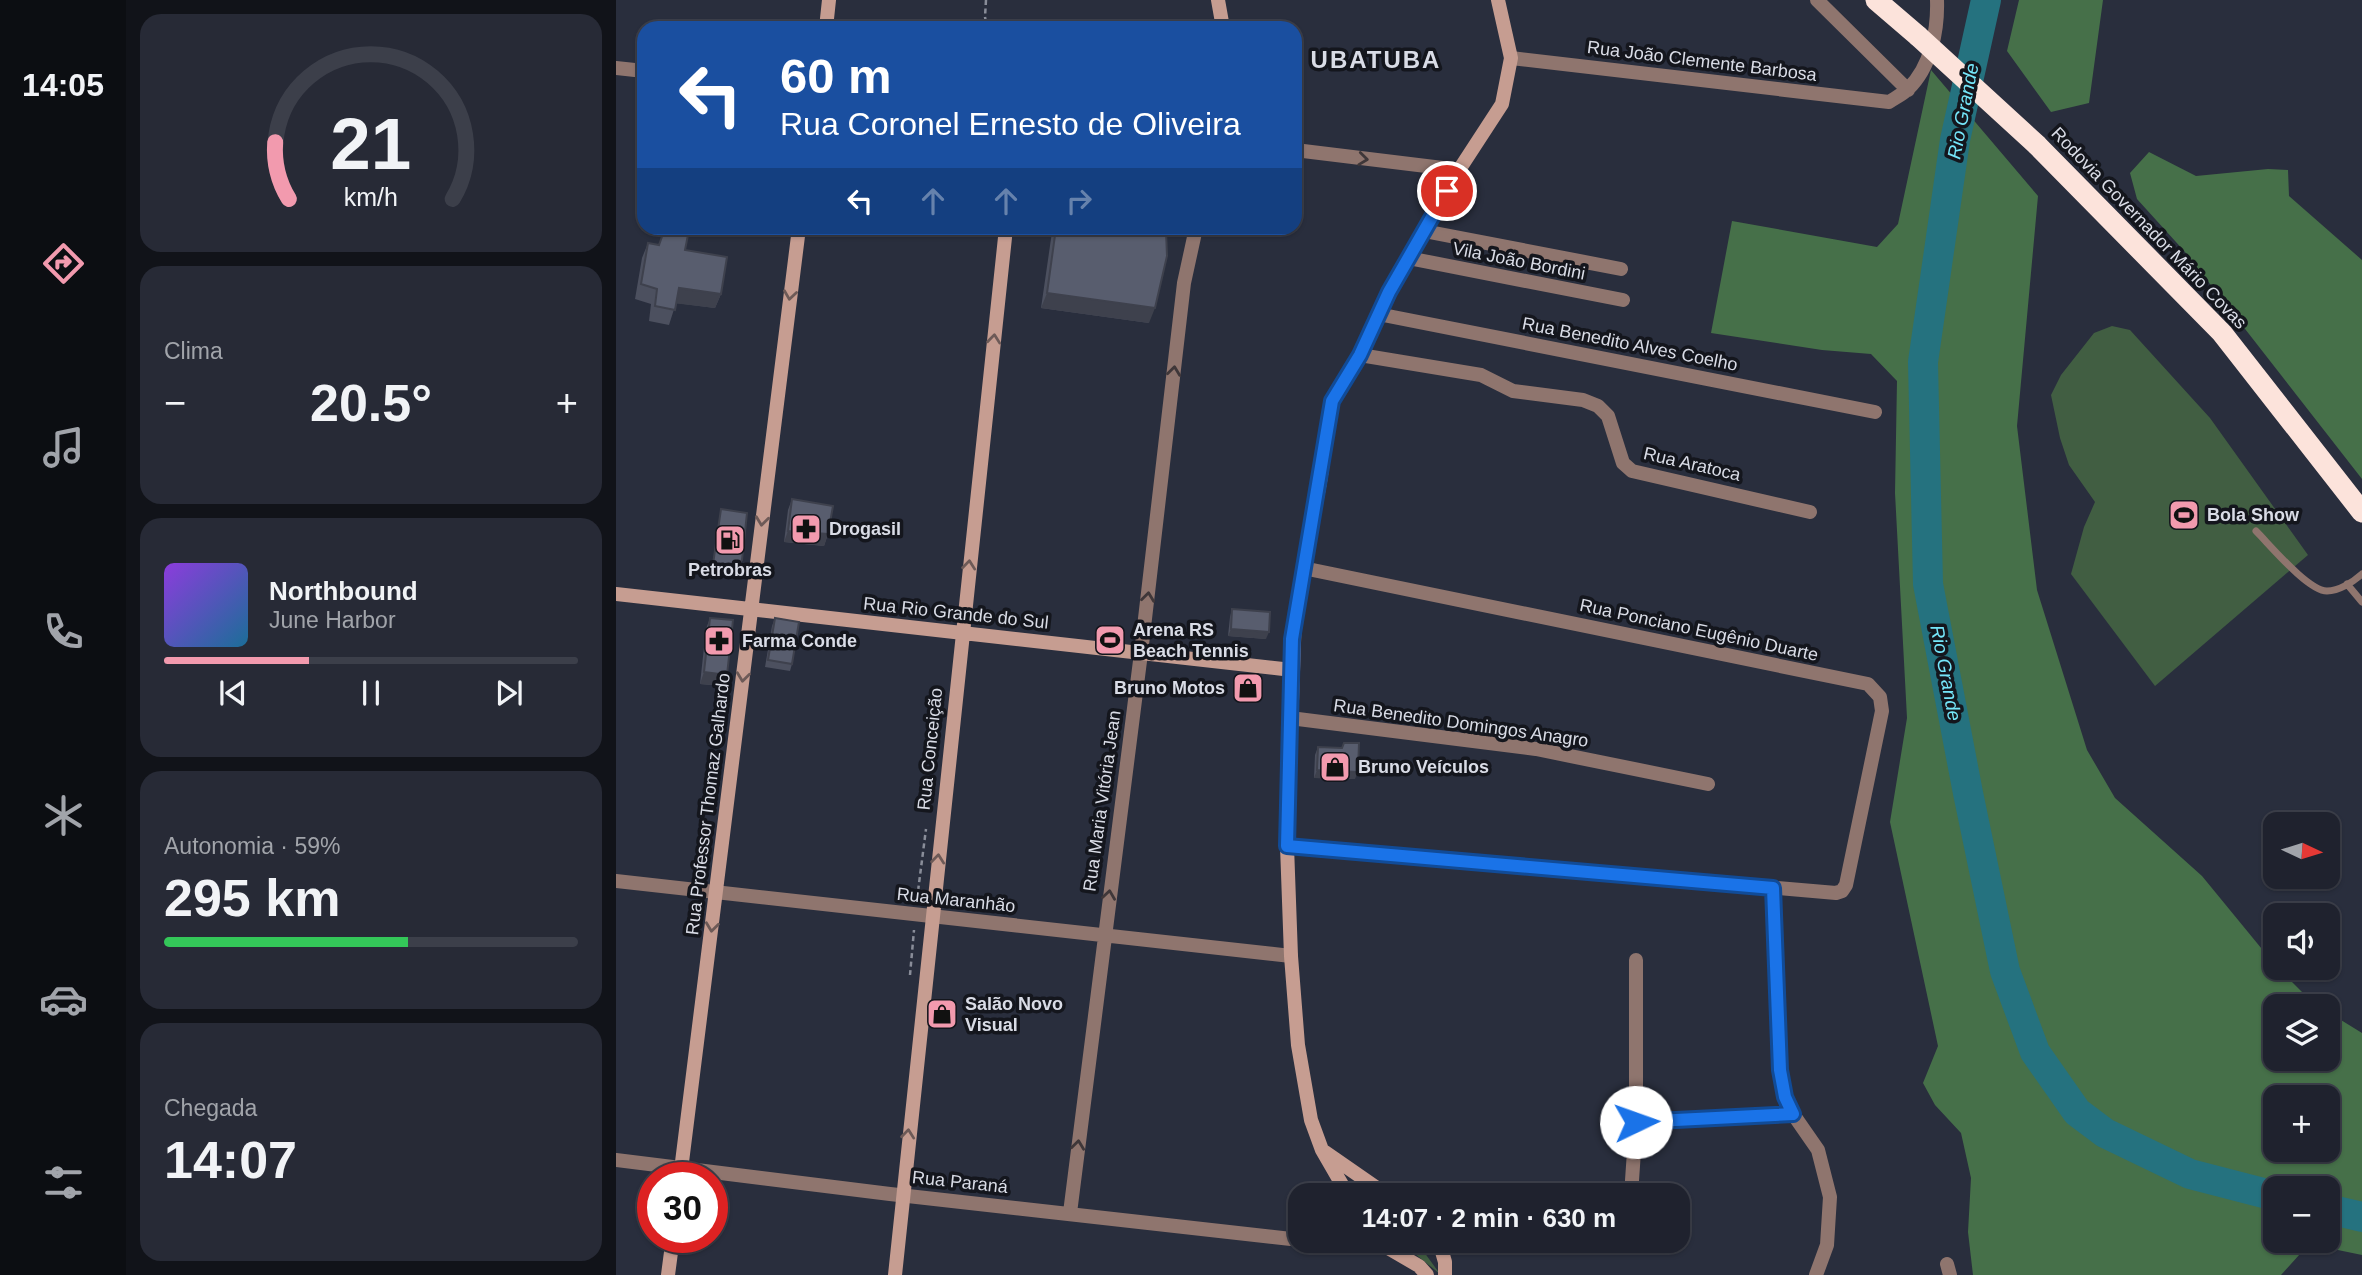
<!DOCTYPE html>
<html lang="pt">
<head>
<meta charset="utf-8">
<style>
  body { margin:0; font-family:Arial,sans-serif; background:#272a36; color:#f1f3f6; height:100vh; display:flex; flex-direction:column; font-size:26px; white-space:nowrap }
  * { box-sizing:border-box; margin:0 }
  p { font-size:23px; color:#a1a4aa }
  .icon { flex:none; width:38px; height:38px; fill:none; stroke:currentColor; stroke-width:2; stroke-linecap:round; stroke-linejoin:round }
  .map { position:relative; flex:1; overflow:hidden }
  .drawer { display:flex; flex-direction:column; gap:14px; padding:14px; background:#111319; width:490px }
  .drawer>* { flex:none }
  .hud { position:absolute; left:21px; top:21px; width:665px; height:214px; border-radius:21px; box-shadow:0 2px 5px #0004,0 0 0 2px #3c3f4a; background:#1a4fa0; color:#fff; overflow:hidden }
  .needle { width:46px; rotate:94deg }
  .buttons { position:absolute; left:1647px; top:812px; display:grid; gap:14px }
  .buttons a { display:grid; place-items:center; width:77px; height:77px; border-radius:14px; background:#1f222e; box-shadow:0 2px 5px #0004,0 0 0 2px #3c3f4a; font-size:35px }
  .speed { position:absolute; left:21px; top:1162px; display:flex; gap:14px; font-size:35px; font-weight:700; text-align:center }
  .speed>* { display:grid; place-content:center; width:91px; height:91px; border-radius:50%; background:#1f222e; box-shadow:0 2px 5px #0004,0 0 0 2px #3c3f4a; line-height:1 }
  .speed .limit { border:10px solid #d22; background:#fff; color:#111 }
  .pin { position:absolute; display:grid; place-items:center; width:60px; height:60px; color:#fff; margin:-30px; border:4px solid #fff; border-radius:50%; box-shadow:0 2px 7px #0007 }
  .me { position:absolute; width:77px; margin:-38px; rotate:87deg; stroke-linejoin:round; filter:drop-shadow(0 0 5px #0008) }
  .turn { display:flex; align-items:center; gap:24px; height:147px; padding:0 28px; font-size:32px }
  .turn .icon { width:91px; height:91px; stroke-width:2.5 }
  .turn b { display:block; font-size:49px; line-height:60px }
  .lanes { display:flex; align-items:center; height:66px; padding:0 28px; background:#0003; justify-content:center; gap:35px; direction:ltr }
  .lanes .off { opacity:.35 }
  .big { font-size:52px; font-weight:700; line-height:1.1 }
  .drawer .card { flex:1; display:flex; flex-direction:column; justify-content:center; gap:10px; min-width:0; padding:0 24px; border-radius:21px; background:#272a36 }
  .drawer .dial { align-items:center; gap:0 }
  .dial svg { height:182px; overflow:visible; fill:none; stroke:#3c3f4a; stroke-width:7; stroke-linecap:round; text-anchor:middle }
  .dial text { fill:#f1f3f6; stroke:none }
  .song { display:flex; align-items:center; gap:21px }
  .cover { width:84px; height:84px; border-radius:10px; background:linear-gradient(135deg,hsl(270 70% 55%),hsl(200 70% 35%)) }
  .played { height:7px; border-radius:4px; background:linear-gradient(90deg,#f29aae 35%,#3c3f4a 35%) }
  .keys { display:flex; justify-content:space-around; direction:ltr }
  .heat { display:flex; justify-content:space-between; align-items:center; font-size:38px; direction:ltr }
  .charge { height:10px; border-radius:5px; background:linear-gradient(90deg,#34c759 59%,#3c3f4a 0) }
  .trip { position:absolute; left:672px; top:1183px; width:402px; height:70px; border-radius:21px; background:#1f222e; box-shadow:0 2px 5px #0004,0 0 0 2px #3c3f4a; font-weight:700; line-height:70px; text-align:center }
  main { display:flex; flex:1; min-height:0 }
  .menu { display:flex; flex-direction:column; width:126px; justify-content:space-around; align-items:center; background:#0c0e12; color:#a1a4aa }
  .menu .icon { width:49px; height:49px }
  .menu .on { color:#f29aae }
  .menu b { font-size:32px; color:#f1f3f6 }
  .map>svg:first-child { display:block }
  .green { fill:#415e42 }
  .forest { fill:#467049; fill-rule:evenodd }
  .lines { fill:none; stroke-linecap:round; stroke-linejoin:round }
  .river { stroke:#25727f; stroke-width:30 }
  .path { stroke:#898d99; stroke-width:2.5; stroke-dasharray:5 3.5; stroke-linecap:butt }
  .lane { stroke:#8f756e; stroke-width:7 }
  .street { stroke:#8f756e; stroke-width:14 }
  .secondary { stroke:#c69d91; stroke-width:14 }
  .highway { stroke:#fce3db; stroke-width:21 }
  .highway-bridge { stroke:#fce3db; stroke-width:21 }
  .wall { fill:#4c505f }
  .shaded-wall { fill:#3e414d }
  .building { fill:#585d6e; stroke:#3e414d; stroke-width:2 }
  .oneway { stroke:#3f3739 }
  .oneway2 { stroke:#6d5a57 }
  .route-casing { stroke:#114b97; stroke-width:18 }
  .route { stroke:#1a73e8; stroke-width:12 }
  .labels { text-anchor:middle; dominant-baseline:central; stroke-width:7; stroke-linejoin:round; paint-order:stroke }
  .street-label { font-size:18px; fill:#d9dce6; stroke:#14161d }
  .poi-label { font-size:18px; font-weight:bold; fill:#d9dce6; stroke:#14161d; text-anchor:start }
  .water-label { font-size:19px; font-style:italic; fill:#75e6f9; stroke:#14161d }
  .district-label { font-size:24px; font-weight:bold; letter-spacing:2px; fill:#d9dce6; stroke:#14161d }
</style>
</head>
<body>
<main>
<nav class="menu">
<b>14:05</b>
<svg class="icon on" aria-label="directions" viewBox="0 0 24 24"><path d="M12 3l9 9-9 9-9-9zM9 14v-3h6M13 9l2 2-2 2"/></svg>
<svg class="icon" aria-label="music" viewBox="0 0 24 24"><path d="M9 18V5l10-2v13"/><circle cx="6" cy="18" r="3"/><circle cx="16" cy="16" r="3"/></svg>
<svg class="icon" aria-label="phone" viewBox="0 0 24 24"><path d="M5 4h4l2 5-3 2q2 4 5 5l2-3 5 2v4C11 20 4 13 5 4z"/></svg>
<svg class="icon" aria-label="climate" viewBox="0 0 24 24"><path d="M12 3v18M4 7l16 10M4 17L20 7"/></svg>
<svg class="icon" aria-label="car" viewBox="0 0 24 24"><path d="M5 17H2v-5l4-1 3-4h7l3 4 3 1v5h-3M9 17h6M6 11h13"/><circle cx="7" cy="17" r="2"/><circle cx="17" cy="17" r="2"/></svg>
<svg class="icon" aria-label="filters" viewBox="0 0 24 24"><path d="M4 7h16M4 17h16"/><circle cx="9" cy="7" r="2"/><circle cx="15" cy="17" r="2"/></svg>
</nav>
<section class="drawer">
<div class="card dial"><svg viewBox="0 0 100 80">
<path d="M14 69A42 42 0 1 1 86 69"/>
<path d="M14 69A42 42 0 0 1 8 44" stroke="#f29aae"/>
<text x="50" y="56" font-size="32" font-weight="700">21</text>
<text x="50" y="72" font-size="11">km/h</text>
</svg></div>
<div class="card"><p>Clima</p>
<div class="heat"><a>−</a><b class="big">20.5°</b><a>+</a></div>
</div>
<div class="card">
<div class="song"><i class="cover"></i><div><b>Northbound</b><p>June Harbor</p></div></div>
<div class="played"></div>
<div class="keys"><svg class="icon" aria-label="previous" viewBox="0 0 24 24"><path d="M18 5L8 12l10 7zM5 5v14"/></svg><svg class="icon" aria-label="pause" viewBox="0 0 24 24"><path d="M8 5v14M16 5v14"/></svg><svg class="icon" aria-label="next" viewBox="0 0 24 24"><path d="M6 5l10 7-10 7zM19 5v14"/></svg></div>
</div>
<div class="card"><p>Autonomia · 59%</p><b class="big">295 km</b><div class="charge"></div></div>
<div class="card"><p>Chegada</p><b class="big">14:07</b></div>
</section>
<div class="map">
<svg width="1746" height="1275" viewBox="0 0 1746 1275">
  <rect width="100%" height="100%" fill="#292e3d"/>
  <!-- green -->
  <path class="green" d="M1496,326L1514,330L1594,418L1692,555L1539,686L1455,574L1468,527L1479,502L1453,465L1444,438L1435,395L1445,375L1478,333Z
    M783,1241H800L824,1274Z"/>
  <!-- forest -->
  <path class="forest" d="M1403,0H1487L1473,103L1435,112L1391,51Z
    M1315,70L1422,196L1401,426L1421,590L1471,750L1499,798L1586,876L1659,965V968H1662L1694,1000L1703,1006H1659V1059H1712V1012L1746,1033V1255L1693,1244L1665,1275H1357L1352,1232L1355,1178L1345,1133L1319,1105L1307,1083L1322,1046L1274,822L1291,718L1279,493L1281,381L1255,354L1206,350L1095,333L1116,221L1261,247L1282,224ZM1659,1097H1712V1150H1659ZM1659,1188H1712V1241H1659Z
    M1533,152L1580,176L1652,169L1672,170L1673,196L1746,260V479L1569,252L1521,199L1514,173Z"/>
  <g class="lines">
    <!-- river -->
    <path class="river" d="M1370,0L1339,140L1307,362L1312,584L1352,793L1389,971L1419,1052L1461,1112L1489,1133L1574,1174L1659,1196
      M1712,1209L1746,1217"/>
    <!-- path -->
    <path class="path" d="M370,0L369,17L371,28
      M301,899L310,829
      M294,975L298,930"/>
    <!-- lane -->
    <path class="lane" d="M1640,531C1654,545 1692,591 1711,591C1723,591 1737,582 1746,574
      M1731,584L1746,602"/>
    <!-- street -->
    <path class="street" d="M1201,0L1292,90
      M895,58L1273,102C1279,98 1287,94 1292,89C1315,67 1322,30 1321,0
      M0,68L28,71
      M679,150L843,170
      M808,231L1005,269
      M792,258L1007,300
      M762,314L1259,412
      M744,355L865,375L897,391L967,400L982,406L992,416L1007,463L1016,471L1194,512
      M674,718L920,749L1092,784
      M671,846L1220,893L1226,891L1230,885L1266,711L1264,697L1252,684L687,568
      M0,881L675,956
      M1157,888L1164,1070L1169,1096L1177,1114L1202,1150L1214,1197L1211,1245L1200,1275
      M1020,1122L1177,1114
      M0,1160L274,1194L684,1240
      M1015,1195L1020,1122V960
      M454,1213L525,653L568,283L580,228
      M694,1241L745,1246L761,1241
      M1331,1264L1334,1275"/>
    <!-- secondary -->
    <path class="secondary" d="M602,0L607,28
      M210,28L213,0
      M0,594L676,670
      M709,1152L771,1195
      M64,1178L183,228
      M732,1195L706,1150L695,1120L682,1045L675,956L671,846L679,614L704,482L716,401L744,355L773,292L792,258L843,170L886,104L895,58L882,0
      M760,1241L803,1266L811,1275
      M823,1241L829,1262V1275
      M52,1275L57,1237
      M279,1275L390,228"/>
    <!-- highway -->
    <path class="highway" d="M1260,0L1302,36
      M1421,145L1606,333L1746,512"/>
    <!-- highway-bridge -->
    <path class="highway-bridge" d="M1302,36L1421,145"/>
  </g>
  <!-- wall -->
  <path class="wall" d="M49,228L105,294L99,308L60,303L53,325L33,321L35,304L19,299L26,258L32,243L43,245Z
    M438,228H522L533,323L425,308L436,232Z
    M176,499L212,534L208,546L168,542L172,510Z
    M105,509L126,560L125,563L115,575H95Z
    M616,609L650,639L612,636L614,617Z
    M94,618L107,686L84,684L90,629Z
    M159,618L176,664L174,671L149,667L156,626Z
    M702,747L739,779L698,778L699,755Z"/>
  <!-- shaded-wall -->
  <path class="shaded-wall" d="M63,288L105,294L99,308L57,303Z
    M431,293L539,308L533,323L425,308Z
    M172,531L212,534L208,546L168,542Z
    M126,560L125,563L115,575H95L96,571Z
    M615,629L653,632L650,639L612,636Z
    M88,672L111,675L107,686L84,684Z
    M701,770L742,772L739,779L698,778Z"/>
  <!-- building -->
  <path class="building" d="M49,228L73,230L69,250L111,257L105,294L63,288L59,310L39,306L41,289L25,284L32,243L43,245Z
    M440,228H522L550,231L551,256L539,308L431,293Z
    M176,499L217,506L212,534L172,531Z
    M105,509L131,513L126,560L117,571H96Z
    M616,609L654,612L653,632L615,629Z
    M94,618L117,620L111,675L88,672Z
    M159,618L183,622L176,664L152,660Z
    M728,743H743L742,772L701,770L702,747L726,748Z"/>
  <!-- one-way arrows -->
  <defs><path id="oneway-chevron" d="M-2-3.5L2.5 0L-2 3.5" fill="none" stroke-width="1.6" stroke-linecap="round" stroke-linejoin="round" transform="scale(1.75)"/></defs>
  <g class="oneway">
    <use href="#oneway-chevron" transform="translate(747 159) rotate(7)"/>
    <use href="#oneway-chevron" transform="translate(558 371) rotate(-83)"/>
    <use href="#oneway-chevron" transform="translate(532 597) rotate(-83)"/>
    <use href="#oneway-chevron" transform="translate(493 895) rotate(-82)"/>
    <use href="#oneway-chevron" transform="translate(462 1145) rotate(-83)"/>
  </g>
  <g class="oneway2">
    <use href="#oneway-chevron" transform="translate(174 295) rotate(98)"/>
    <use href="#oneway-chevron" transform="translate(378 339) rotate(-84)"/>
    <use href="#oneway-chevron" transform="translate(146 521) rotate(97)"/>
    <use href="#oneway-chevron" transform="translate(353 565) rotate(-84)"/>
    <use href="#oneway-chevron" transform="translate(127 677) rotate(97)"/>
    <use href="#oneway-chevron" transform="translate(322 859) rotate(-84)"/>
    <use href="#oneway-chevron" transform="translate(96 927) rotate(97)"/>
    <use href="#oneway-chevron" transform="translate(292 1134) rotate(-84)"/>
  </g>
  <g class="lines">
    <!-- route casing -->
    <g class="route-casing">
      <path id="route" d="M831,191L773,292L744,355L716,401L676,639L671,846L1157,888L1164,1070L1169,1097L1177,1114L1020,1122"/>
    </g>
    <!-- route -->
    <use href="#route" class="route"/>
  </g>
  <!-- icons -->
  <defs>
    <g id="stadium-square" transform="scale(1.575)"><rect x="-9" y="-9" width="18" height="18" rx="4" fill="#f29aae" stroke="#14161d"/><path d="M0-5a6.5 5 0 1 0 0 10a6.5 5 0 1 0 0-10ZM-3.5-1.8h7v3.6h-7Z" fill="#111"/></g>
    <g id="pharmacy-square" transform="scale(1.575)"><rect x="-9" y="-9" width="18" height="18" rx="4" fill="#f29aae" stroke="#14161d"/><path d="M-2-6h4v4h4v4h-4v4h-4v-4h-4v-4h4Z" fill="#111"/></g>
    <g id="fuel-square" transform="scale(1.575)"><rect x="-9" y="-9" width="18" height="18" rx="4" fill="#f29aae" stroke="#14161d"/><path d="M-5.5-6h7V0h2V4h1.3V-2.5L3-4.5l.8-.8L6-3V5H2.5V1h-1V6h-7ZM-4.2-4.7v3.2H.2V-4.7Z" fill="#111"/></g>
    <g id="shop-square" transform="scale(1.575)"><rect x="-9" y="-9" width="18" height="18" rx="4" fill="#f29aae" stroke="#14161d"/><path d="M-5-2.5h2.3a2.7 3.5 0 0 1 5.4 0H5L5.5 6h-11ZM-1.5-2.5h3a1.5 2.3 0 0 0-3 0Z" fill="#111"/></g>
  </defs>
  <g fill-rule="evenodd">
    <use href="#stadium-square" x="1568" y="515"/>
    <use href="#pharmacy-square" x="190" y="529"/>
    <use href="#fuel-square" x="114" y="540"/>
    <use href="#stadium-square" x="494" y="640"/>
    <use href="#pharmacy-square" x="103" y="641"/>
    <use href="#shop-square" x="632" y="688"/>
    <use href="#shop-square" x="719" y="767"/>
    <use href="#shop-square" x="326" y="1014"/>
  </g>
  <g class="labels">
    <!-- street labels -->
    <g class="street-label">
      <text transform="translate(1086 61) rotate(7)">Rua João Clemente Barbosa</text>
      <text transform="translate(1533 228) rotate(46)">Rodovia Governador Mário Covas</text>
      <text transform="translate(903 261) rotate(11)">Vila João Bordini</text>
      <text transform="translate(1014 344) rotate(11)">Rua Benedito Alves Coelho</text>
      <text transform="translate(1076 464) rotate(13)">Rua Aratoca</text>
      <text transform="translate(340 613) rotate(6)">Rua Rio Grande do Sul</text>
      <text transform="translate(1083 630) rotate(12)">Rua Ponciano Eugênio Duarte</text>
      <text transform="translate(845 723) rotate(8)">Rua Benedito Domingos Anagro</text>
      <text transform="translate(314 749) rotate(-84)">Rua Conceição</text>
      <text transform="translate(486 801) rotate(-82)">Rua Maria Vitória Jean</text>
      <text transform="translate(92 804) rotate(-83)">Rua Professor Thomaz Galhardo</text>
      <text transform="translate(340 900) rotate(6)">Rua Maranhão</text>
      <text transform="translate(344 1182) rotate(6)">Rua Paraná</text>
    </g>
    <!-- poi labels -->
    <g class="poi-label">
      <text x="1591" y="515">Bola Show</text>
      <text x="213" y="529">Drogasil</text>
      <text x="114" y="570" text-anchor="middle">Petrobras</text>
      <text x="517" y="630">Arena RS<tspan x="517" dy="21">Beach Tennis</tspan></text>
      <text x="126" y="641">Farma Conde</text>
      <text x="609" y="688" text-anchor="end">Bruno Motos</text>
      <text x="742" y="767">Bruno Veículos</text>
      <text x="349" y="1004">Salão Novo<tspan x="349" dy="21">Visual</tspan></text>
    </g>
    <!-- water labels -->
    <g class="water-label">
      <text transform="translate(1347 111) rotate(-79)">Rio Grande</text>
      <text transform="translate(1330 673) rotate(79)">Rio Grande</text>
    </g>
    <!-- district labels -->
    <g class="district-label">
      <text x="760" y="59">UBATUBA</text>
    </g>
  </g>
</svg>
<div class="buttons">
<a><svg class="needle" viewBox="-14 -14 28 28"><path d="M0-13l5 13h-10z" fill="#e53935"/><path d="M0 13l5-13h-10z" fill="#a1a4aa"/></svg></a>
<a><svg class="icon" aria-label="sound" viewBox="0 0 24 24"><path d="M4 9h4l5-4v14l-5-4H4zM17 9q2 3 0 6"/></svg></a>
<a><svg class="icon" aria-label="layers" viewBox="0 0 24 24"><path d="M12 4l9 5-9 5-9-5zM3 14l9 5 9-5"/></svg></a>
<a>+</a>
<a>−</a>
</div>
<div class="speed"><div class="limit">30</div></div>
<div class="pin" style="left:831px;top:191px;background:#d93025"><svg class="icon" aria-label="arrive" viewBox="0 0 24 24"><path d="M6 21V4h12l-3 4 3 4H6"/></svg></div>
<svg class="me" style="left:1020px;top:1122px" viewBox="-20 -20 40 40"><circle r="19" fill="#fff"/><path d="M0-13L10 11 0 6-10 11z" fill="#1a73e8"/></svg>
<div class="trip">14:07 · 2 min · 630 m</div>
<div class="hud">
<div class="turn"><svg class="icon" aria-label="left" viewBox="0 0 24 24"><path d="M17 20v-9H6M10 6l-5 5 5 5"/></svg><div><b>60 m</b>Rua Coronel Ernesto de Oliveira</div></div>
<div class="lanes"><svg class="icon" aria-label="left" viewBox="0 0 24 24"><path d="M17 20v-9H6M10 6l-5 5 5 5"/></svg><svg class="icon off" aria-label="ahead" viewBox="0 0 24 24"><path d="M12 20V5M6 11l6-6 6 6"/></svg><svg class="icon off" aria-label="ahead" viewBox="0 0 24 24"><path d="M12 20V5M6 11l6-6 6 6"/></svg><svg class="icon off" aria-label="right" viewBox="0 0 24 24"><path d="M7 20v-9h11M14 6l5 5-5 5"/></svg></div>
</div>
</div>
</main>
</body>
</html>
